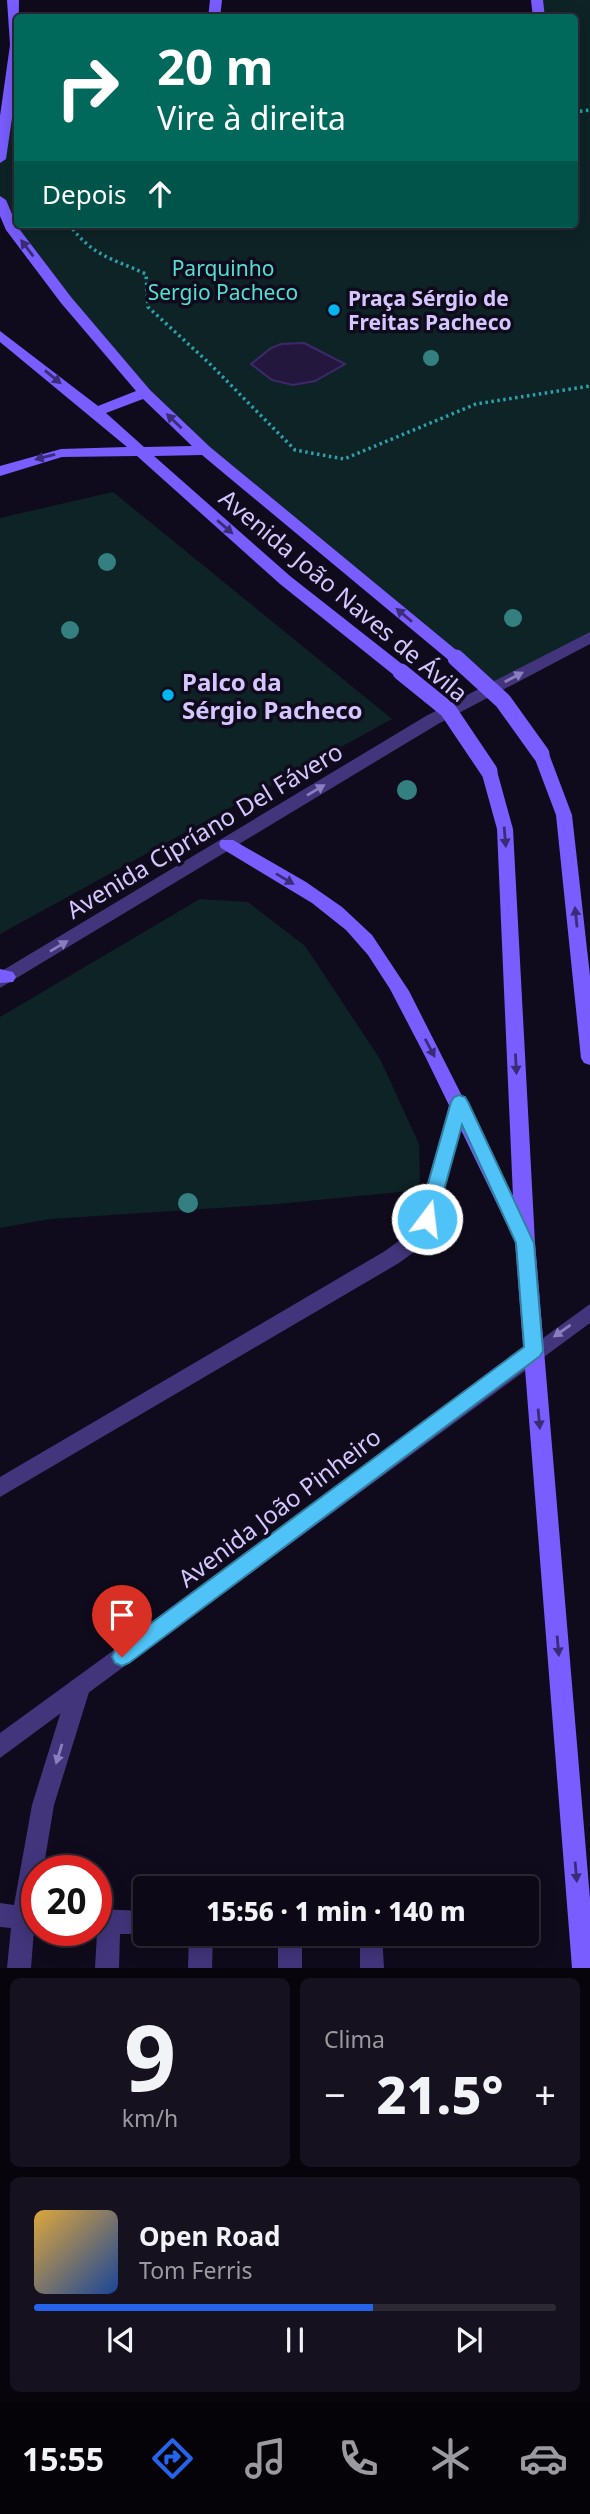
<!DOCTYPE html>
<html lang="pt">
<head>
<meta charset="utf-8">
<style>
  body { margin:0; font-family:"Noto Sans",sans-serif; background:#15111e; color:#f1f3f6; height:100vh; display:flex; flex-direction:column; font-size:26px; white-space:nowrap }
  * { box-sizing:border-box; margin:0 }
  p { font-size:23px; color:#9a9aa0 }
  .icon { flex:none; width:38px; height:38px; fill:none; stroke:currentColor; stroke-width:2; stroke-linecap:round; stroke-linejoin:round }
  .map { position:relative; height:1968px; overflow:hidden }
  .side { display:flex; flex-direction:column; gap:10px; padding:10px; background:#07040c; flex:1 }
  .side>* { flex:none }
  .hud { position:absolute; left:14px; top:14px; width:564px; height:214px; border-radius:7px; box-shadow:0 4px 18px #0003,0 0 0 2px #2c2934; background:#00695c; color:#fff; overflow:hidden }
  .speed { position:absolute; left:21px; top:1855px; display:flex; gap:14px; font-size:35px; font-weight:700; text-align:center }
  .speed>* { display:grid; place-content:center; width:91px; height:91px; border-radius:50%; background:#0c0815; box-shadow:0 4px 18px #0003,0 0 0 2px #2c2934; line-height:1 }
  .speed .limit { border:10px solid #d22; background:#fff; color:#111 }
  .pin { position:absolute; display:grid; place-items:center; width:60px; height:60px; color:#fff; margin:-72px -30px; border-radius:50% 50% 50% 0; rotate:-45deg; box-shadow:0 0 7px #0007 }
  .pin .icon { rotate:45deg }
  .me { position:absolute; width:77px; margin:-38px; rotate:15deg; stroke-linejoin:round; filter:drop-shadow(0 0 5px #0008) }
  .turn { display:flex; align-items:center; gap:24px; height:147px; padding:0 28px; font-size:32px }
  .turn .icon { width:91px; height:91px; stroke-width:2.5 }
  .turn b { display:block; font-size:49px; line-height:60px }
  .then { display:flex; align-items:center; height:66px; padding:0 28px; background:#0003; gap:14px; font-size:26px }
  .big { font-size:52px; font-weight:800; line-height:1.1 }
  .side .card { flex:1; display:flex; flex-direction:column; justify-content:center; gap:10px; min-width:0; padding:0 24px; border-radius:10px; background:#15111e }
  .side .dial { align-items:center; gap:0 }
  .dial b { font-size:91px; line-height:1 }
  .song { display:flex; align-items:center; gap:21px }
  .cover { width:84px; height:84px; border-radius:10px; background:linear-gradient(135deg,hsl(40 70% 55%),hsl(220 70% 35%)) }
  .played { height:7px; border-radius:4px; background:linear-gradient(90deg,#2563eb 65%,#2c2934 65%) }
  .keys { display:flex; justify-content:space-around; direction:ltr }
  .heat { display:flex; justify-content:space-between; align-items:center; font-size:38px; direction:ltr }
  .side .tiles { flex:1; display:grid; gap:10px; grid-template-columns:1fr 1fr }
  .card:last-child { grid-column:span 2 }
  .trip { position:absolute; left:133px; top:1876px; width:406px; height:70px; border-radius:7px; background:#0c0815; box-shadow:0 4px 18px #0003,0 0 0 2px #2c2934; font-weight:800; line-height:70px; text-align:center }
  .dock { display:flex; height:112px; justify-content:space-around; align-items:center; background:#050308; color:#9a9aa0 }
  .dock .icon { width:49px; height:49px }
  .dock .selected { color:#2563eb }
  .dock b { font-size:32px; color:#f1f3f6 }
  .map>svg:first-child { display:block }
  .green { fill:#0e2326 }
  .building { fill:#24173d; stroke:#3f286a; stroke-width:2 }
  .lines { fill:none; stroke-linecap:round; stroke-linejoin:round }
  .path { stroke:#2aa3af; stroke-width:3.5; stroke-dasharray:2.5 3.5; stroke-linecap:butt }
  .lane { fill:#42357c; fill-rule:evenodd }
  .street { fill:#42357c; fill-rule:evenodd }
  .secondary { fill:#795dff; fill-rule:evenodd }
  .secondary-bridge { stroke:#795dff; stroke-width:17 }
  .tree { fill:#348080 }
  .oneway { fill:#3a2c77 }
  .oneway2 { fill:#8c7ebe }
  .route { fill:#4fc3f7; stroke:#337fa1; stroke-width:2 }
  .poi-dot { fill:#00b6f1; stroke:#100b1c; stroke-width:2.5 }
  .labels { text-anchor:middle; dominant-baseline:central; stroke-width:7; stroke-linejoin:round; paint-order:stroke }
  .far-park-label { font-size:21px; fill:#51e0d1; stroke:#100b1c }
  .far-poi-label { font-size:21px; font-weight:bold; fill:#d5c6ff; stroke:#100b1c; text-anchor:start }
  .street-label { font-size:24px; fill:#d5c6ff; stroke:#100b1c }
  .poi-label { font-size:24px; font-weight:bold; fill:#d5c6ff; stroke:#100b1c; text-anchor:start }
</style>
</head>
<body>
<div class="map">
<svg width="590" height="1968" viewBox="0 0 590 1968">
  <rect width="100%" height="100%" fill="#100b1c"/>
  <!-- green -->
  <path class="green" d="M537,0H590V638L492,691L145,393L11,227L0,200V159L17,45L18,224H574V18L539,17Z
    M113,492L392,719L0,934V518Z
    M200,899L248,902L305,946L380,1059L419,1144L420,1190L277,1204L50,1219L0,1228V1017Z"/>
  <!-- building -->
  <path class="building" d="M304,343L345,364L315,381L293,385L272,380L251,364L271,348L281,344Z"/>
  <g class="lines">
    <!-- path -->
    <path class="path" d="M574,112L590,110
      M69,224C93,257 112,258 146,274L148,307L209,363L295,450L344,459L476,404L590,386"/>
    <!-- lane -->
    <path class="lane" d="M459,1095L465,1097L468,1102L436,1219L421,1247L399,1263L0,1497V1477L385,1251L407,1235L418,1217L450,1102L453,1097Z
      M79,1678L87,1681L90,1689L54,1805L43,1871H37L38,1930H34L31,1968H7L11,1928L0,1927V1903L14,1905L32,1805L68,1689L71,1681Z
      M96,1909L145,1911L147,1934H120L119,1968H95L97,1933L90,1930H96Z
      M189,1934H213L212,1968H188Z
      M278,1934H302V1968H278Z
      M332,1934H382L384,1968H360V1946L336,1942Z"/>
    <!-- street -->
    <path class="street" d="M590,632V644L438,724L0,988V972L426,716Z
      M590,1304V1323L0,1758V1733Z"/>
    <!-- secondary -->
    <path class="secondary" d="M7,0H19L18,77L6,159L0,163V116L10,45Z
      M210,0H222L220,18H208Z
      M531,0H543L545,18H533Z
      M0,196L6,200L17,226L71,297L150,390L210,447L461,654L464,658L461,662H451L202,455L154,456L290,576L407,668L409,672L407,676H395L280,584L137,456L62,457L0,476V466L61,449L127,447L0,342V331L98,406L136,391L61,303L6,230L0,216ZM143,399L192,446L144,447L106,413Z
      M541,748L549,754L572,815L590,976V1065L584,1063L581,1058L556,815L533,754Z
      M489,765L497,771L513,829L535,1243L590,1899V1968H572L515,1241L426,1058L390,989L368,955L346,930L312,903L221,848L219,844L221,840H233L306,882L342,907L372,935L409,991L513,1197L497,829L481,771Z
      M0,969L13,972L16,977L13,982L0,983Z"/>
    <!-- secondary-bridge -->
    <path class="secondary-bridge" d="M456,658L503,701L541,754
      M401,672L448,710L489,771"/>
  </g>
  <!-- trees -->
  <g class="tree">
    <circle cx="431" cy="358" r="8"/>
    <circle cx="107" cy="562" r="9"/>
    <circle cx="513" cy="618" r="9"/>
    <circle cx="70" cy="630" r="9"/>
    <circle cx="407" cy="790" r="10"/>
    <circle cx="188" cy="1203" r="10"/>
  </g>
  <!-- one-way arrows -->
  <defs><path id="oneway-solid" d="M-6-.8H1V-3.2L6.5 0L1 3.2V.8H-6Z" transform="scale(1.75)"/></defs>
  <g class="oneway">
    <use href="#oneway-solid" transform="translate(27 248) rotate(-127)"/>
    <use href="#oneway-solid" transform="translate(53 377) rotate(39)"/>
    <use href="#oneway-solid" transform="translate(174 421) rotate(-136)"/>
    <use href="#oneway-solid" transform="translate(45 457) rotate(166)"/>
    <use href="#oneway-solid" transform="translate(225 527) rotate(41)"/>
    <use href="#oneway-solid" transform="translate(404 615) rotate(-140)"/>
    <use href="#oneway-solid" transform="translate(505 837) rotate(85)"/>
    <use href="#oneway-solid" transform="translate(285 879) rotate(31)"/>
    <use href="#oneway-solid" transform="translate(576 917) rotate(-96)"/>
    <use href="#oneway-solid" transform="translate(430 1048) rotate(62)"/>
    <use href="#oneway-solid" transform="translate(516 1064) rotate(87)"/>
    <use href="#oneway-solid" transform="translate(539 1419) rotate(85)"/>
    <use href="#oneway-solid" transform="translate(558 1646) rotate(85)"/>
    <use href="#oneway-solid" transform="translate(576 1872) rotate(85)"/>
  </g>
  <g class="oneway2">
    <use href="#oneway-solid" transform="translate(514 677) rotate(-28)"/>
    <use href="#oneway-solid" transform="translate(316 790) rotate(-31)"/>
    <use href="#oneway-solid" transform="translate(59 946) rotate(-31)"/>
    <use href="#oneway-solid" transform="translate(562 1331) rotate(145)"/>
    <use href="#oneway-solid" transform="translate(59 1754) rotate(107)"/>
  </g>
  <!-- route -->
  <path class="route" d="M459,1095L465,1097L468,1102L534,1243L543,1351L540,1356L129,1663L122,1666L115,1663L112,1657L115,1650L524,1347L516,1243L462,1125L436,1219L433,1224L427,1226L421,1224L418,1219L451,1102L454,1097Z"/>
  <!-- markers -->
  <g class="poi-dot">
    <circle cx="334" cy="310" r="7"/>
    <circle cx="168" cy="695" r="7"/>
  </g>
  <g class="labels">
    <!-- far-park labels -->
    <g class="far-park-label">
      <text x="223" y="268">Parquinho<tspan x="223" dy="24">Sergio Pacheco</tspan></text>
    </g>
    <!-- far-poi labels -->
    <g class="far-poi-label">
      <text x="348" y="298">Praça Sérgio de<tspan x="348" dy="24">Freitas Pacheco</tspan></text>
    </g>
    <!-- street labels -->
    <g class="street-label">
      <text transform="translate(344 595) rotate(40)">Avenida João Naves de Ávila</text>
      <text transform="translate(204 830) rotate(-31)">Avenida Cipríano Del Fávero</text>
      <text transform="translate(279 1507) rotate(-37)">Avenida João Pinheiro</text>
    </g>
    <!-- poi labels -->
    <g class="poi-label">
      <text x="182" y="681">Palco da<tspan x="182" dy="28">Sérgio Pacheco</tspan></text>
    </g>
  </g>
</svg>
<div class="speed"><div class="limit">20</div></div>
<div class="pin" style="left:122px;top:1657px;background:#d93025"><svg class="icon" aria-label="arrive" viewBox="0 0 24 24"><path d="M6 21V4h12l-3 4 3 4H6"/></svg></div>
<svg class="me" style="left:427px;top:1219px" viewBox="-20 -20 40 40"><circle r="17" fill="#4fc3f7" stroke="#fff" stroke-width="3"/><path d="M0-11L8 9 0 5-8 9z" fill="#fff"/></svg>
<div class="trip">15:56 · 1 min · 140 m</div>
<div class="hud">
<div class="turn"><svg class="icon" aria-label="right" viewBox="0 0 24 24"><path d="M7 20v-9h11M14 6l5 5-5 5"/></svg><div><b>20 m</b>Vire à direita</div></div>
<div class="then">Depois<svg class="icon" aria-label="ahead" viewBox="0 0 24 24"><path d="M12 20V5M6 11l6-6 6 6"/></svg></div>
</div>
</div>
<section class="side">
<div class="tiles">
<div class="card dial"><b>9</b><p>km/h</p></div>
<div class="card"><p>Clima</p>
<div class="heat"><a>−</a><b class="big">21.5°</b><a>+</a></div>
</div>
<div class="card">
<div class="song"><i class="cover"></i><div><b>Open Road</b><p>Tom Ferris</p></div></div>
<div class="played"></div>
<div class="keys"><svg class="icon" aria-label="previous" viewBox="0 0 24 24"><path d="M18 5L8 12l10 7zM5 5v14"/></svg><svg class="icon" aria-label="pause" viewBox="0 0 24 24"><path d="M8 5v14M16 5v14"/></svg><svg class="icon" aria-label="next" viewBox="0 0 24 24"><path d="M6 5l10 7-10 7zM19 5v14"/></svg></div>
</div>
</div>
</section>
<nav class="dock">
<b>15:55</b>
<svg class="icon selected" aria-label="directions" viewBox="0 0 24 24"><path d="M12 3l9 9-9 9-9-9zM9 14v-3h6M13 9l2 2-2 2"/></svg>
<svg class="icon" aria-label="music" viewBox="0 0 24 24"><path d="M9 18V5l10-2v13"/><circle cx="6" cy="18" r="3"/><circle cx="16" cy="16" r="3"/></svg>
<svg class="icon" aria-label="phone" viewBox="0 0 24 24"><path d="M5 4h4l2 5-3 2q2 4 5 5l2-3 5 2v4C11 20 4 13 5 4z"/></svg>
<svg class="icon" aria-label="climate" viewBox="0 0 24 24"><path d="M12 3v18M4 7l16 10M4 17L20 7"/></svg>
<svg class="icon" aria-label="car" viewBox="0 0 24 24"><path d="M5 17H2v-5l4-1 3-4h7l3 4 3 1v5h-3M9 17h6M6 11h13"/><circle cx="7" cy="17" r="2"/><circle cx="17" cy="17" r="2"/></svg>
</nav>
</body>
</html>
